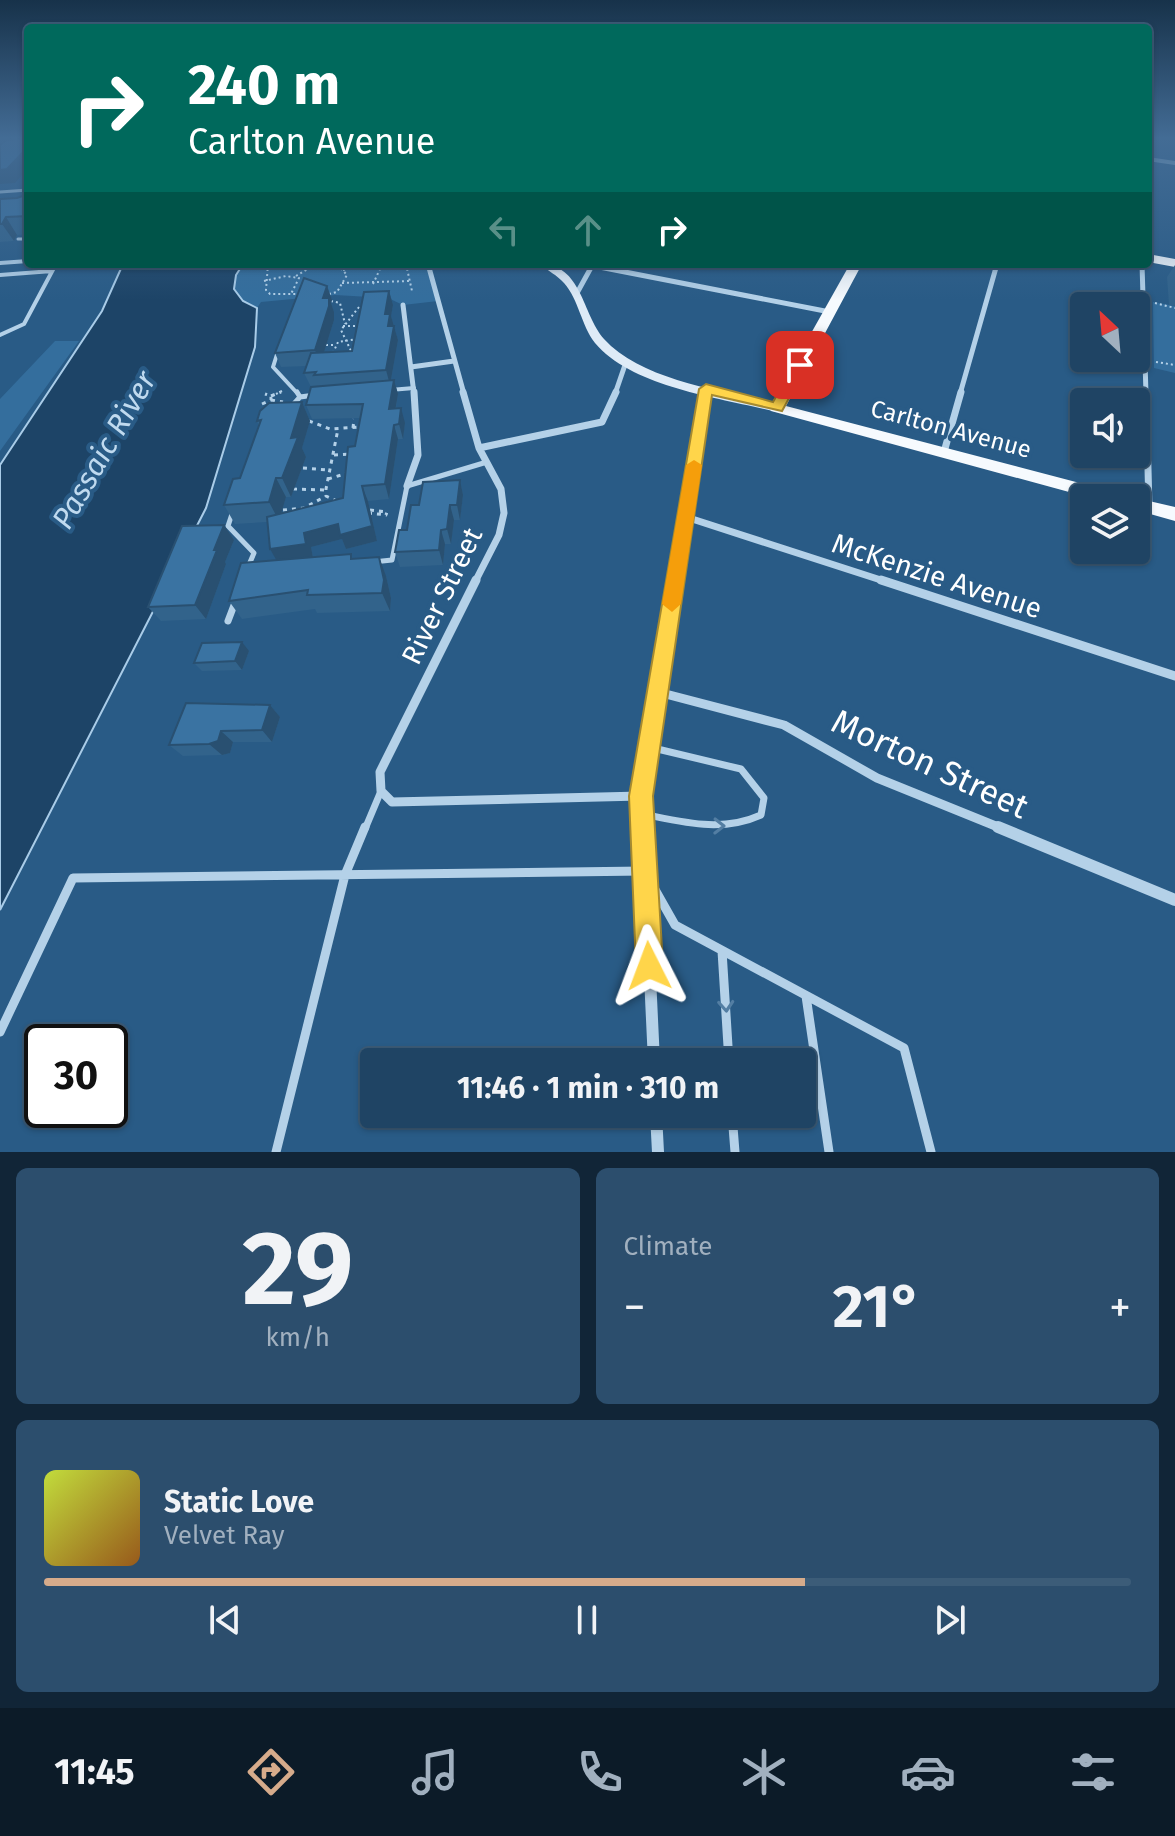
<!DOCTYPE html>
<html lang="en">
<head>
<meta charset="utf-8">
<style>
  body { margin:0; font-family:"Fira Sans",sans-serif; background:#2c4e6d; color:#f1f3f6; height:100vh; display:flex; flex-direction:column; font-size:30px; white-space:nowrap }
  * { box-sizing:border-box; margin:0 }
  p { font-size:26px; color:#a1b0bf }
  .icon { flex:none; width:44px; height:44px; fill:none; stroke:currentColor; stroke-width:2; stroke-linecap:round; stroke-linejoin:round }
  .map { position:relative; height:1152px; overflow:hidden }
  .details { display:flex; flex-direction:column; gap:16px; padding:16px; background:#112537; flex:1 }
  .details>* { flex:none }
  .top-card { position:absolute; left:24px; top:24px; width:1128px; height:244px; border-radius:8px; box-shadow:0 2px 6px #0004,0 0 0 2px #3c5c78; background:#00695c; color:#fff; overflow:hidden }
  .needle { width:52px; rotate:334deg }
  .tools { position:absolute; left:1070px; top:292px; display:grid; gap:16px }
  .tools a { display:grid; place-items:center; width:80px; height:80px; border-radius:8px; background:#1f4464; box-shadow:0 2px 6px #0004,0 0 0 2px #3c5c78; font-size:40px }
  .speed { position:absolute; left:24px; top:1024px; display:flex; gap:16px; font-size:40px; font-weight:700; text-align:center }
  .speed>* { display:grid; place-content:center; width:104px; height:104px; border-radius:50%; background:#1f4464; box-shadow:0 2px 6px #0004,0 0 0 2px #3c5c78; line-height:1 }
  .speed .limit { border:4px solid #111; border-radius:12px; background:#fff; color:#111 }
  .pin { position:absolute; display:grid; place-items:center; width:68px; height:68px; color:#fff; margin:-34px; border-radius:16px; box-shadow:0 4px 12px #0006 }
  .me { position:absolute; width:88px; margin:-44px; rotate:357deg; stroke-linejoin:round; filter:drop-shadow(0 0 6px #0008) }
  .turn { display:flex; align-items:center; gap:28px; height:168px; padding:0 32px; font-size:36px }
  .turn .icon { width:104px; height:104px; stroke-width:2.5 }
  .turn b { display:block; font-size:56px; line-height:68px }
  .lanes { display:flex; align-items:center; height:76px; padding:0 32px; background:#0003; justify-content:center; gap:40px; direction:ltr }
  .lanes .off { opacity:.35 }
  .big { font-size:60px; font-weight:700; line-height:1.1 }
  .details .tile { flex:1; display:flex; flex-direction:column; justify-content:center; gap:12px; min-width:0; padding:0 28px; border-radius:12px; background:#2c4e6d }
  .details .dial { align-items:center; gap:0 }
  .dial b { font-size:104px; line-height:1 }
  .song { display:flex; align-items:center; gap:24px }
  .cover { width:96px; height:96px; border-radius:12px; background:linear-gradient(135deg,hsl(70 70% 55%),hsl(30 70% 35%)) }
  .played { height:8px; border-radius:4px; background:linear-gradient(90deg,#d6ab8b 70%,#3c5c78 70%) }
  .keys { display:flex; justify-content:space-around; direction:ltr }
  .heat { display:flex; justify-content:space-between; align-items:center; font-size:44px; direction:ltr }
  .details .tiles { flex:1; display:grid; gap:16px; grid-template-columns:1fr 1fr }
  .tile:last-child { grid-column:span 2 }
  .trip { position:absolute; left:360px; top:1048px; width:456px; height:80px; border-radius:8px; background:#1f4464; box-shadow:0 2px 6px #0004,0 0 0 2px #3c5c78; font-weight:700; line-height:80px; text-align:center }
  .tabs { display:flex; height:128px; justify-content:space-around; align-items:center; background:#0c1b28; color:#a1b0bf }
  .tabs .icon { width:56px; height:56px }
  .tabs .active { color:#d6ab8b }
  .tabs b { font-size:36px; color:#f1f3f6 }
  .map>svg:first-child { display:block }
  .green { fill:#346e9d }
  .water { fill:#1d4467; stroke:#a9cce8; stroke-width:2 }
  .lines { fill:none; stroke-linecap:round; stroke-linejoin:round }
  .path-far1 { stroke:#b4d1e8; stroke-width:2; stroke-dasharray:2 3; stroke-linecap:butt }
  .path { stroke:#b4d1e8; stroke-width:3; stroke-dasharray:4 5; stroke-linecap:butt }
  .lane-far4 { stroke:#b4d1e8; stroke-width:3 }
  .lane-far3 { stroke:#b4d1e8; stroke-width:4 }
  .lane-far2 { stroke:#b4d1e8; stroke-width:5 }
  .lane-far1 { stroke:#b4d1e8; stroke-width:7 }
  .lane { stroke:#b4d1e8; stroke-width:9 }
  .street-far4 { stroke:#b4d1e8; stroke-width:4 }
  .street-far3 { stroke:#b4d1e8; stroke-width:5 }
  .street-far2 { stroke:#b4d1e8; stroke-width:7 }
  .street-far1 { stroke:#b4d1e8; stroke-width:9 }
  .street { stroke:#b4d1e8; stroke-width:12 }
  .secondary { fill:#deebf7; fill-rule:evenodd }
  .primary { fill:#f6fafe; fill-rule:evenodd }
  .wall { fill:#32638b }
  .shaded-wall { fill:#295071 }
  .building { fill:#3a73a2; stroke:#295071; stroke-width:2 }
  .oneway { stroke:#537ea3 }
  .route { fill:#ffd54a; stroke:#a68a30; stroke-width:2 }
  .slow { fill:#f59e0b }
  .labels { text-anchor:middle; dominant-baseline:central; stroke-width:8; stroke-linejoin:round; paint-order:stroke }
  .far-street-label { font-size:24px; fill:#fff; stroke:#295b86 }
  .street-label { font-size:28px; fill:#fff; stroke:#295b86 }
  .water-label { font-size:30px; font-style:italic; fill:#c0daef; stroke:#295b86 }
  .near-street-label { font-size:34px; fill:#fff; stroke:#295b86 }
</style>
</head>
<body>
<div class="map">
<svg width="1175" height="1152" viewBox="0 0 1175 1152">
  <rect width="100%" height="100%" fill="#295b86"/>
  <!-- green -->
  <path class="green" d="M243,264H428L438,301L403,305L388,298L335,295L261,302L257,308L243,301L234,290L235,275Z
    M1153,302L1175,306V373L1154,368Z
    M55,341H79L0,451V399Z"/>
  <!-- water -->
  <path class="water" d="M123,264H243L236,275L234,289L243,301L257,308L255,347L206,508L0,910V465L102,311Z"/>
  <g class="lines">
    <!-- path-far1 -->
    <path class="path-far1" d="M268,264L266,290L270,294H302
      M317,264H326
      M371,264L382,269L396,264
      M406,264L412,291
      M267,266L275,264
      M343,270L370,265
      M296,276L316,264
      M264,281L286,276L299,278L291,294
      M342,283L410,281
      M373,284L380,269
      M329,294L337,292L347,275L337,264
      M331,301L340,303L345,324
      M1155,303L1175,308
      M343,326H356
      M326,345H335
      M333,353L338,342L358,339
      M353,355L341,330L359,307
      M1156,362L1175,365
      M276,394L282,391"/>
    <!-- path -->
    <path class="path" d="M271,396L281,392
      M271,400L283,402
      M262,404L271,400V396L265,394
      M309,421L330,429L359,427
      M353,428L354,419
      M334,455L350,454
      M303,468L327,470
      M328,479L348,473
      M293,489L325,490
      M337,501L326,496V489L338,429
      M283,510L304,508L326,496
      M370,510L387,512L386,515
      M368,513L387,515"/>
    <!-- lane-far4 -->
    <path class="lane-far4" d="M0,192L28,190
      M18,239H28"/>
    <!-- lane-far3 -->
    <path class="lane-far3" d="M0,263L28,261
      M0,275L52,271
      M0,335L24,324L56,264
      M279,348L273,367L298,394
      M390,390L414,388"/>
    <!-- lane-far2 -->
    <path class="lane-far2" d="M297,392L300,397
      M291,407L300,397L315,395
      M233,511L228,526L254,553L248,567
      M373,562L392,560L407,486L487,462"/>
    <!-- lane-far1 -->
    <path class="lane-far1" d="M228,621L236,600
      M642,814C683,822 721,833 761,815L764,798L741,769L649,747
      M365,829L381,791"/>
    <!-- lane -->
    <path class="lane" d="M649,879L675,925L904,1048L931,1152
      M722,951L729,1062
      M806,996L829,1152
      M0,1032L73,878L644,871
      M732,1114L735,1152
      M276,1152L345,875L365,827"/>
    <!-- street-far4 -->
    <path class="street-far4" d="M1148,159L1175,163"/>
    <!-- street-far3 -->
    <path class="street-far3" d="M428,264L464,394
      M584,264L830,312
      M1142,264L1146,394
      M577,293L593,264
      M403,305L414,394
      M411,367L454,361
      M615,394L626,362
      M705,394L706,389
      M960,394L997,264"/>
    <!-- street-far2 -->
    <path class="street-far2" d="M463,392L479,448L501,489L504,513L499,535L475,582
      M1146,392L1149,507
      M479,448L602,422L616,392
      M944,452L961,392
      M407,486L418,455L414,392
      M686,517L887,582
      M675,582L706,392"/>
    <!-- street-far1 -->
    <path class="street-far1" d="M476,580L380,772L381,791L392,802L641,796
      M881,580L1175,676
      M658,692L784,725L877,778L1003,829
      M643,829L641,796L675,580"/>
    <!-- street -->
    <path class="street" d="M643,827L654,1062
      M998,827L1175,900
      M656,1114L658,1152"/>
    <!-- secondary -->
    <path class="secondary" d="M540,264C582,264 582,314 604,339C643,382 727,391 781,405L783,408L777,412C722,398 633,388 595,343C581,325 579,300 564,283C557,275 548,271 540,264Z"/>
    <!-- primary -->
    <path class="primary" d="M1148,254L1175,259V267L1148,262Z
      M850,264H862L786,406L1114,492L1123,498H1091L771,411L769,408Z
      M1135,498H1136L1175,507V521L1136,510Z"/>
  </g>
  <!-- wall -->
  <path class="wall" d="M28,194V234L17,235L14,241L0,242V199L17,198Z
    M1175,265V306L1169,305L1167,277Z
    M327,286L332,300L331,303L334,312V320L324,352L352,351L389,291L393,305L391,316L398,340L391,380H394L398,394L396,408L405,423L403,439H398L389,499L368,501L377,541L346,549L342,539L311,547L313,557L353,559L386,576L391,598L390,611L317,613L315,609L242,619L229,601L277,560L270,549L267,522L235,524L224,505L240,478L259,426L257,421L302,402L310,421L302,448L306,457L291,497H286L281,514L343,498L360,418L312,419L306,405L311,387L304,373L307,366L281,367L275,353Z
    M460,480L463,495L460,520H454L451,544H445L443,565L400,567L395,552L419,505Z
    M224,525L234,540L225,562L226,564L206,619L161,621L148,607Z
    M249,651L242,670L202,671L194,663Z
    M270,705L280,717L272,742H233L230,753L222,755L183,756L169,745Z"/>
  <!-- shaded-wall -->
  <path class="shaded-wall" d="M28,147V168L15,183L0,184V170Z
    M6,217L17,235L14,241L2,224Z
    M327,286L332,300L331,303L334,312V320L320,365L315,350L323,298Z
    M389,291L393,305L391,316L398,340L390,385L386,370L385,314Z
    M394,380L398,394L393,423L389,409Z
    M302,402L310,421L302,448L306,457L291,497L282,478L291,438Z
    M401,408L405,423L403,439L399,424Z
    M394,425L398,439L389,499L385,484Z
    M276,478L286,497L279,521L269,502Z
    M460,480L463,495L460,520L457,505Z
    M362,486L368,501L377,541L346,549L342,539L311,547L313,558L278,563L270,549L304,533Z
    M450,505L454,520L451,544L447,529Z
    M224,525L234,540L225,562L226,564L206,619L195,605L214,550Z
    M441,530L445,544L443,565L439,550Z
    M379,557L386,576L391,598L390,611L382,593Z
    M242,642L249,651L242,670L235,661Z
    M270,705L280,717L272,742L262,730Z
    M221,731L233,742L230,753L222,755L209,744Z"/>
  <!-- building -->
  <path class="building" d="M28,138V147L7,169L0,170V145L6,140Z
    M28,194L25,199L28,198V216L6,217L2,224H0V199L17,198Z
    M304,278L327,286L323,298H329V306L315,350L275,353Z
    M389,291L385,314H390L388,326H394L386,370L314,375L316,372L304,373L311,353L352,351L364,292Z
    M394,380L389,409L401,408L399,424L394,425L385,484L362,486L372,526L340,535L338,524L304,533L306,544L270,549L267,517L343,498L348,447L355,446L363,404L306,405L311,387Z
    M302,402L291,438L298,437L282,478H276L269,502L224,505L233,479L240,478L261,420L257,421L260,411L269,403Z
    M460,480L457,505H450L447,529L441,530L439,550L395,552L399,530H407L411,505H419L423,482Z
    M224,525L214,550H217L195,605L148,607L182,526Z
    M351,554V559L379,557L384,580L382,593L307,595L308,590L229,601L241,563Z
    M242,642L235,661L194,663L202,643Z
    M186,703L270,705L262,730L221,731L218,741L209,744L169,745Z"/>
  <!-- one-way arrows -->
  <defs><path id="oneway-chevron" d="M-2-3.5L2.5 0L-2 3.5" fill="none" stroke-width="1.6" stroke-linecap="round" stroke-linejoin="round" transform="scale(2)"/></defs>
  <g class="oneway">
    <use href="#oneway-chevron" transform="translate(719 826) rotate(1)"/>
    <use href="#oneway-chevron" transform="translate(726 1006) rotate(86)"/>
  </g>
  <!-- sky -->
  <linearGradient id="sky" x2="0" y2="1"><stop stop-color="#17324a"/><stop offset="0.46" stop-color="#436c95"/><stop offset="1" stop-color="#436c95" stop-opacity="0"/></linearGradient>
  <rect width="1175" height="300" fill="url(#sky)"/>
  <!-- route -->
  <path class="route" d="M800,361L807,365L782,411L712,395L653,796L663,966L659,976L649,980L640,976L636,966L629,796L699,389L706,384L773,402L794,365Z"/>
  <!-- slow -->
  <path class="slow" d="M694,460L702,465L681,604L672,612L662,604L686,465Z"/>
  <g class="labels">
    <!-- far-street labels -->
    <g class="far-street-label">
      <text transform="translate(951 429) rotate(15)">Carlton Avenue</text>
    </g>
    <!-- street labels -->
    <g class="street-label">
      <text transform="translate(937 576) rotate(18)">McKenzie Avenue</text>
      <text transform="translate(442 596) rotate(-64)">River Street</text>
    </g>
    <!-- water labels -->
    <g class="water-label">
      <text transform="translate(104 450) rotate(-60)">Passaic River</text>
    </g>
    <!-- near-street labels -->
    <g class="near-street-label">
      <text transform="translate(930 764) rotate(25)">Morton Street</text>
    </g>
  </g>
</svg>
<div class="tools">
<a><svg class="needle" viewBox="-14 -14 28 28"><path d="M0-13l5 13h-10z" fill="#e53935"/><path d="M0 13l5-13h-10z" fill="#a1b0bf"/></svg></a>
<a><svg class="icon" aria-label="sound" viewBox="0 0 24 24"><path d="M4 9h4l5-4v14l-5-4H4zM17 9q2 3 0 6"/></svg></a>
<a><svg class="icon" aria-label="layers" viewBox="0 0 24 24"><path d="M12 4l9 5-9 5-9-5zM3 14l9 5 9-5"/></svg></a>
</div>
<div class="speed"><div class="limit">30</div></div>
<div class="pin" style="left:800px;top:365px;background:#d93025"><svg class="icon" aria-label="arrive" viewBox="0 0 24 24"><path d="M6 21V4h12l-3 4 3 4H6"/></svg></div>
<svg class="me" style="left:649px;top:966px" viewBox="-20 -20 40 40"><path d="M0-17L14 15 0 8-14 15z" fill="#ffd54a" stroke="#fff" stroke-width="4"/></svg>
<div class="trip">11:46 · 1 min · 310 m</div>
<div class="top-card">
<div class="turn"><svg class="icon" aria-label="right" viewBox="0 0 24 24"><path d="M7 20v-9h11M14 6l5 5-5 5"/></svg><div><b>240 m</b>Carlton Avenue</div></div>
<div class="lanes"><svg class="icon off" aria-label="left" viewBox="0 0 24 24"><path d="M17 20v-9H6M10 6l-5 5 5 5"/></svg><svg class="icon off" aria-label="ahead" viewBox="0 0 24 24"><path d="M12 20V5M6 11l6-6 6 6"/></svg><svg class="icon" aria-label="right" viewBox="0 0 24 24"><path d="M7 20v-9h11M14 6l5 5-5 5"/></svg></div>
</div>
</div>
<section class="details">
<div class="tiles">
<div class="tile dial"><b>29</b><p>km/h</p></div>
<div class="tile"><p>Climate</p>
<div class="heat"><a>−</a><b class="big">21°</b><a>+</a></div>
</div>
<div class="tile">
<div class="song"><i class="cover"></i><div><b>Static Love</b><p>Velvet Ray</p></div></div>
<div class="played"></div>
<div class="keys"><svg class="icon" aria-label="previous" viewBox="0 0 24 24"><path d="M18 5L8 12l10 7zM5 5v14"/></svg><svg class="icon" aria-label="pause" viewBox="0 0 24 24"><path d="M8 5v14M16 5v14"/></svg><svg class="icon" aria-label="next" viewBox="0 0 24 24"><path d="M6 5l10 7-10 7zM19 5v14"/></svg></div>
</div>
</div>
</section>
<nav class="tabs">
<b>11:45</b>
<svg class="icon active" aria-label="directions" viewBox="0 0 24 24"><path d="M12 3l9 9-9 9-9-9zM9 14v-3h6M13 9l2 2-2 2"/></svg>
<svg class="icon" aria-label="music" viewBox="0 0 24 24"><path d="M9 18V5l10-2v13"/><circle cx="6" cy="18" r="3"/><circle cx="16" cy="16" r="3"/></svg>
<svg class="icon" aria-label="phone" viewBox="0 0 24 24"><path d="M5 4h4l2 5-3 2q2 4 5 5l2-3 5 2v4C11 20 4 13 5 4z"/></svg>
<svg class="icon" aria-label="climate" viewBox="0 0 24 24"><path d="M12 3v18M4 7l16 10M4 17L20 7"/></svg>
<svg class="icon" aria-label="car" viewBox="0 0 24 24"><path d="M5 17H2v-5l4-1 3-4h7l3 4 3 1v5h-3M9 17h6M6 11h13"/><circle cx="7" cy="17" r="2"/><circle cx="17" cy="17" r="2"/></svg>
<svg class="icon" aria-label="filters" viewBox="0 0 24 24"><path d="M4 7h16M4 17h16"/><circle cx="9" cy="7" r="2"/><circle cx="15" cy="17" r="2"/></svg>
</nav>
</body>
</html>
